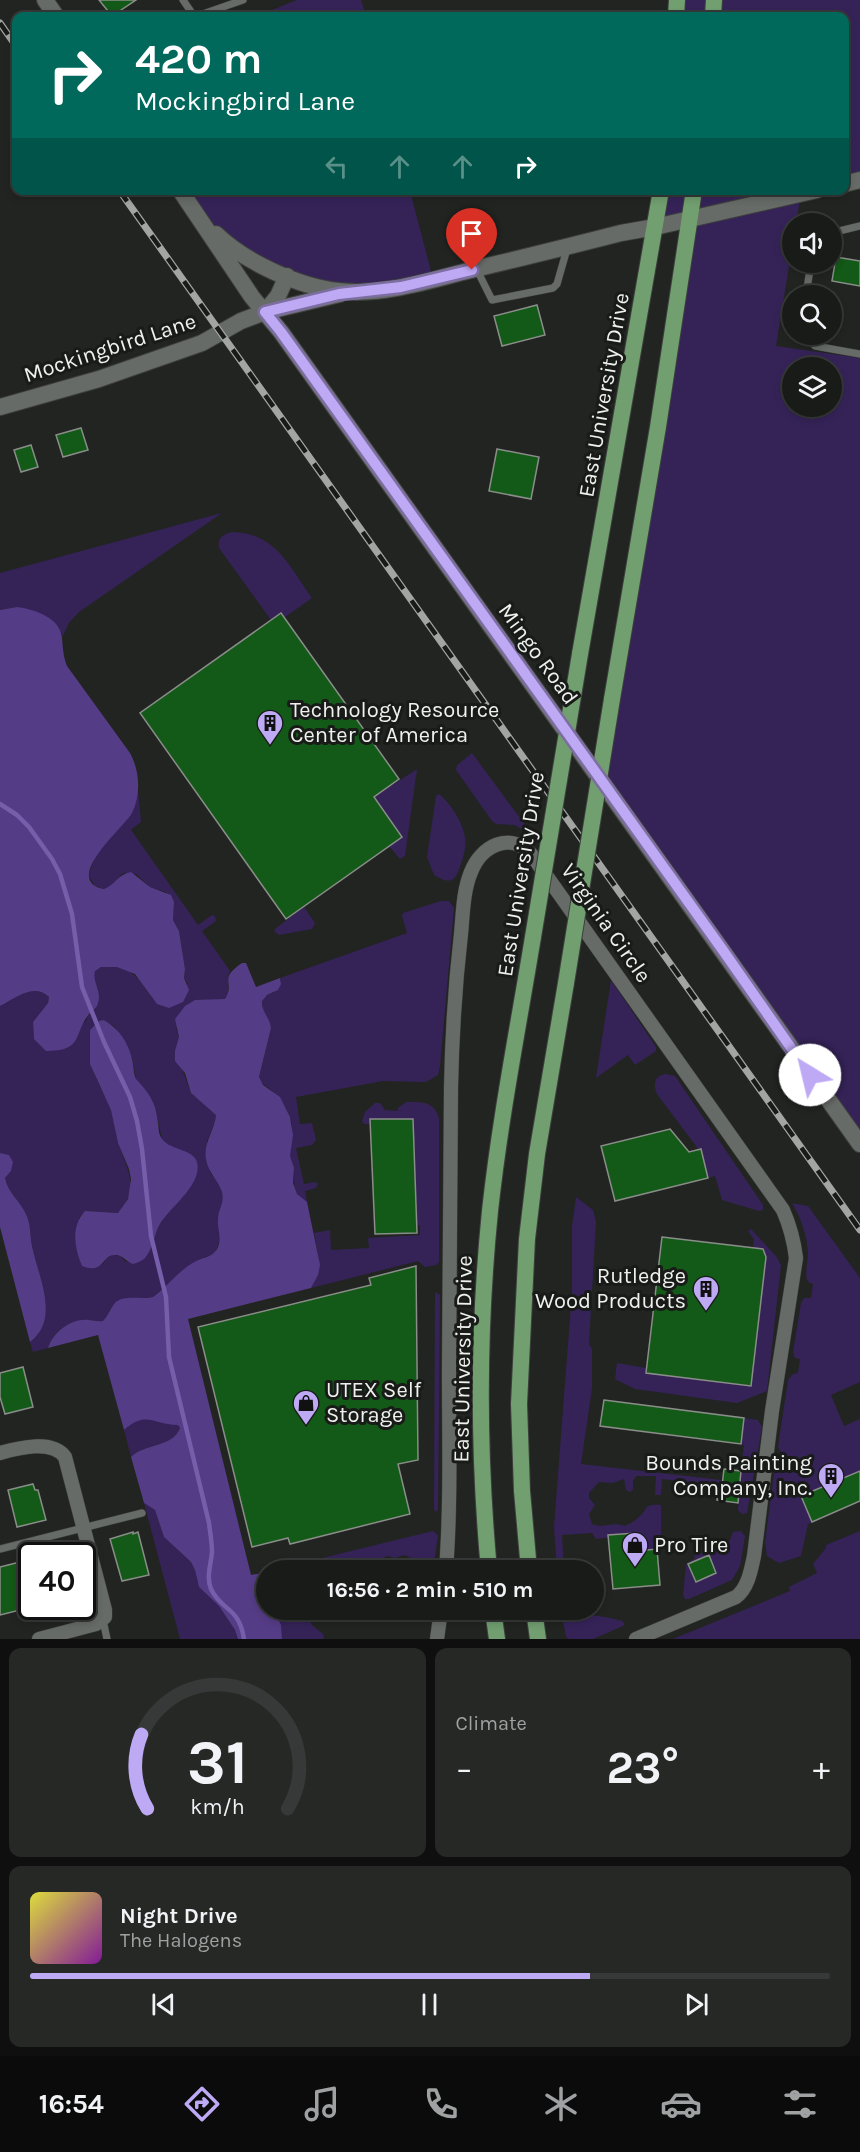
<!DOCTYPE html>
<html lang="en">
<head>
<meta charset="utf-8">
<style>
  body { margin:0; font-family:Karla,sans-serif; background:#262826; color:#f1f3f6; height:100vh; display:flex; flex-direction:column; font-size:22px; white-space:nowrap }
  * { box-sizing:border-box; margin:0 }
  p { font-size:20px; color:#9fa1a2 }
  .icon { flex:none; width:33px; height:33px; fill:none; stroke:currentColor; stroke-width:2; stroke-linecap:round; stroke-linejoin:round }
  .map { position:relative; height:1639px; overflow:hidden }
  .panel { display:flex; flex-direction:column; gap:9px; padding:9px; background:#0e0f0e; flex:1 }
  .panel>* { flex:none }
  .banner { position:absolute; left:12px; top:12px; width:837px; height:183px; border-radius:12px; box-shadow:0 3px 9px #0003,0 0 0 2px #373938; background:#00695c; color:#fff; overflow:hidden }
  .buttons { position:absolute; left:782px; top:213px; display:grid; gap:12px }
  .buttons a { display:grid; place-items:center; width:60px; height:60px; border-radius:50%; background:#191b19; box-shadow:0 3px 9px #0003,0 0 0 2px #373938; font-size:30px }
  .speed { position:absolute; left:18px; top:1542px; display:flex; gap:12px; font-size:30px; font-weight:700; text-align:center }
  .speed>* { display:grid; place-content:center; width:78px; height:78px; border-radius:50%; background:#191b19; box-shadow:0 3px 9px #0003,0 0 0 2px #373938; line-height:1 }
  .speed .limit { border:3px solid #111; border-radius:9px; background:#fff; color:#111 }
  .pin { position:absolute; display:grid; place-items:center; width:51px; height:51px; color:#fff; margin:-62px -26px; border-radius:50% 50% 50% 0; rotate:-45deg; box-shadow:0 0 6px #0007 }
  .pin .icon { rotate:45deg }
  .me { position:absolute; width:66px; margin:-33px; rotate:324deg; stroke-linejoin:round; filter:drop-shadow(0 0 4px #0008) }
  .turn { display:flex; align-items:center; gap:21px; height:126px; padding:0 24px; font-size:27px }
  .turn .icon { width:78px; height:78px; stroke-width:2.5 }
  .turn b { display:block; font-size:42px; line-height:51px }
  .lanes { display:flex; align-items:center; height:57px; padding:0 24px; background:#0003; justify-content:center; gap:30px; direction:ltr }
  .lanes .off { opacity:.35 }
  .big { font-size:45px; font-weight:700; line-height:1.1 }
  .panel .card { flex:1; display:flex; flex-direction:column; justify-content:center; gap:9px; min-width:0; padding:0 21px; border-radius:12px; background:#262826 }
  .panel .dial { align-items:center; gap:0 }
  .dial svg { height:156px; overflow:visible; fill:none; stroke:#373938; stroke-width:7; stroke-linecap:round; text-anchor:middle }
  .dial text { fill:#f1f3f6; stroke:none }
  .song { display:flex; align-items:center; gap:18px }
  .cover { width:72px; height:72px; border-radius:9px; background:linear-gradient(135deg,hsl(60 70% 55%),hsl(290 70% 35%)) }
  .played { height:6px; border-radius:3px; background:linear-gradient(90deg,#bea9f5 70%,#373938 70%) }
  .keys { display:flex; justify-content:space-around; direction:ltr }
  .heat { display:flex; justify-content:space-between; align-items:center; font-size:33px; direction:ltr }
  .panel .tiles { flex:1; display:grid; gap:9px; grid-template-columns:1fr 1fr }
  .card:last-child { grid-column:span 2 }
  .trip { position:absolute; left:256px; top:1560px; width:348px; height:60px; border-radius:30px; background:#191b19; box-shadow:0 3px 9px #0003,0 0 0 2px #373938; font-weight:700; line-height:60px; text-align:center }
  .dock { display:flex; height:96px; justify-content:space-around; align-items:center; background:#0a0b0a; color:#9fa1a2 }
  .dock .icon { width:42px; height:42px }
  .dock .current { color:#bea9f5 }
  .dock b { font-size:27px; color:#f1f3f6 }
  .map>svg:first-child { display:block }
  .green { fill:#352358; fill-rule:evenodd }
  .forest { fill:#553c86 }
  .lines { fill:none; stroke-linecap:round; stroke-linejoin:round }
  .stream { stroke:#765eab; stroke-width:4.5 }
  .building { fill:#135917; stroke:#8a8d89; stroke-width:1.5 }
  .service-casing { stroke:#3d3f3d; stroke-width:8 }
  .minor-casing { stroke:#3d3f3d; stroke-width:15 }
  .tertiary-casing { stroke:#3d3f3d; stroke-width:18 }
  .primary-casing { stroke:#3d3f3d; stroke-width:18 }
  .service { stroke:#676b67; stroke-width:7 }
  .minor { stroke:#676b67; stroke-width:14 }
  .tertiary { stroke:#676b67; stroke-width:16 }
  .primary { stroke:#719f70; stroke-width:16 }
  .rail-casing { stroke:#a2a5a2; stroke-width:7 }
  .rail { stroke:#181b18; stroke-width:4.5; stroke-dasharray:14; stroke-linecap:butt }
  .primary-bridge-casing { stroke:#3d3f3d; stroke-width:18; stroke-linecap:butt }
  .primary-bridge { stroke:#719f70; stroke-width:16 }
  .route-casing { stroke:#7c6e9f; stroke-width:15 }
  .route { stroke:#bea9f5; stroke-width:10 }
  .labels { text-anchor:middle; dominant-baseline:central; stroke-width:6; stroke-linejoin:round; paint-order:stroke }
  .street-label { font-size:22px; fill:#eef1ee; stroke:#181b18 }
  .poi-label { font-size:22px; fill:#eef1ee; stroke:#181b18; text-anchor:start }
</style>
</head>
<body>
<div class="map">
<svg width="860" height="1639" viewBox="0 0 860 1639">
  <rect width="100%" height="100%" fill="#212421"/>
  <!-- green -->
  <path class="green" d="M297,0H361L366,16H257Z
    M677,0H860V180L845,184L844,16H676Z
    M184,191H410L433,279L340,291L230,247Z
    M661,191H817L801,195L796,223L792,224V248L776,346L860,358V1144L598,777L690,220L655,227ZM792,368H831V406H792Z
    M222,513L79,612L69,623L63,636L58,626L17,607L0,610V573Z
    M232,532C276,533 289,566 312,598L285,617L281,613L271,620L219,548C217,538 223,534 232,532Z
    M472,753L534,837L515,825L496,824L492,821L456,770L457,765Z
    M417,769L405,856L400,859L389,846L401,837L374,797Z
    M138,791L141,822L131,830L198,925L212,915L215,916L216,921L202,931L230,971C225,981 232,990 225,999L216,1000L176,1028L179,1037L182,1069L191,1093L216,1114L215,1123L207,1141L211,1174L216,1179L223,1194V1203L218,1217L220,1240L215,1253L195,1262L153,1297L138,1299L128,1298L114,1304L103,1321C97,1322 94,1320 89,1320C70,1319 53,1331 48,1348L33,1352L30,1342C61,1319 38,1276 32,1246C30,1235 31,1224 26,1214C20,1201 8,1193 5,1178L11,1171L9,1155L0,1153V1006C15,999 33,982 49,997L48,1003L33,1022L34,1039L85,1022L89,1014L96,1008L98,990L93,978L95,970C123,955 140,979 153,999L188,984L184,978L185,969L179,931L173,920L174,902L166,892L150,887L136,874L123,873L110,887L104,889L95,886L89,876C95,842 131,823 138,791ZM104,1020L114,1026L127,1045L133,1061L136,1079L156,1111L162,1139L168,1145L193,1156L188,1190L164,1217L155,1234L150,1250L126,1262L120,1256L113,1255L107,1258L102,1265L79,1218L85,1211L118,1213C140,1188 128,1172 119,1145C115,1134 115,1121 111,1109C103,1090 89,1071 90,1049C91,1040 100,1029 104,1020Z
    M439,794C450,803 461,820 464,833C467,843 465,851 462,861C456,879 453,887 434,875L427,857L436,796Z
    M441,901H449L454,908L440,1066L438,1075L426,1082L383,1081L296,1097L300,1124L312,1123L316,1140L312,1145L296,1148L304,1184L315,1182L318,1184L316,1188L305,1191L307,1202C293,1196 294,1184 294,1171C294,1166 290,1162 290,1158C289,1148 293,1138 292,1125C290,1112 281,1099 271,1090C266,1085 261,1085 259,1077L271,1028C269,1018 261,1011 262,1000L267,995L275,992L281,981L280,978L407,933L402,916L403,913Z
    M304,907L315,923L312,929L279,935L274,931L276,928Z
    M611,980L656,1047V1051L635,1065L628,1055L596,1078Z
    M665,1074L675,1076L763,1205V1210L759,1211L722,1200L715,1176L708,1178L701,1149L699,1150L657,1094C653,1085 654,1076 665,1074Z
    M406,1102C422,1102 434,1101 439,1118V1262L436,1265L425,1267L418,1261L311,1288C323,1267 318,1256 314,1233L330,1230L331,1250L369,1248L368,1238L420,1235V1225H417L413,1119H370V1124H364L362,1121L365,1112L375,1103H380L385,1110L398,1111V1108Z
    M576,1197L593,1210L596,1222L589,1344L592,1349V1388L581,1464L739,1482L744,1445L741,1444L744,1418L758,1420L762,1427L747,1513L742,1514L738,1510L740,1488L662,1479L661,1495H655L656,1476H636L633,1481V1489L630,1492L626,1490L624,1479L613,1483L599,1482L589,1493V1498L595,1505L589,1514L592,1524C604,1529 611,1521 625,1526C629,1524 635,1521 638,1518C650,1509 641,1504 661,1505V1551H657L656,1549L637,1551L636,1534L596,1539L592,1533L562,1535L564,1570H557L554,1527L572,1292V1227Z
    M792,1203L808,1206L860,1278V1382L831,1395L844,1426L860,1419V1471L802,1496L812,1522L808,1524L801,1556L779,1563L767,1556L765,1543L774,1473L777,1468L783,1467L785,1453L781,1452L778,1447L788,1380L793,1374L798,1373L800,1359L795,1358L793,1352L801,1303L804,1298H811L813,1284L808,1282C804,1273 808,1263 808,1253C807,1235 801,1218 792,1203Z
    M751,1229L776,1256L781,1265L767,1391L737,1403L635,1389L615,1379L617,1363L646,1368V1373L751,1386L766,1257L763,1249L753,1248L754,1239L748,1231Z
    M435,1292L440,1295L438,1510L436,1512L434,1509Z
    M147,1418L178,1425L180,1428C172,1448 145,1443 131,1457L124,1430L134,1421Z
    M144,1503L155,1510L164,1537L191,1562L195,1570L199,1587L219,1606L235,1630L238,1639H180Z
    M433,1531L438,1535L433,1570H401L412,1562L411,1558L405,1555L395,1558L387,1556C375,1564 359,1560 348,1570H273Z
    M741,1531L745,1536L740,1566L732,1580L689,1599H685L683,1595L686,1565L695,1558L693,1552L714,1542L720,1547L730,1540L733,1532ZM709,1555L716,1573L695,1582L688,1564Z
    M860,1531V1639H673L790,1591L789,1587L817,1573L813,1564L826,1548V1545Z
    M274,1610H304L312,1625L323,1634L324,1639H282L281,1625Z
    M561,1610C570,1609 575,1613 584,1614C597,1616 609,1617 622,1621L625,1624L623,1626L593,1639H569L566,1637Z"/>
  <!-- forest -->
  <path class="forest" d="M17,607C34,609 61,618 62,638C63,648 63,656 67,666L130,753C140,771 141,795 132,813C125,826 71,871 95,886C98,888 101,888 104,889C115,885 118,874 131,872L150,887L171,895L174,902L173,920L179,931L185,969L184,978L189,990L183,1002L169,1008L157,1004L135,974L117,967H101L95,971C92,982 102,991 98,1003C97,1009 92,1010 89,1014C73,1034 84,1051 46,1051L34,1039L33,1022L48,1003L49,997C33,982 15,999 0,1006V610Z
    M242,963H246L256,987L280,978L281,984L278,990L267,995L262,1001C261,1011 270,1018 271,1028L259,1077L263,1085L280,1097L290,1117L293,1135L290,1156L294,1168L293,1183L297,1194L307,1202L320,1265L318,1275L311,1288L188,1319L251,1575L267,1572V1610H274L281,1625L282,1639H238L235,1630L219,1606L199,1587L195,1570L191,1562L164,1537L155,1510L144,1503L131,1457C145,1443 172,1448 180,1428L178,1425C153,1425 147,1410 124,1430L98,1335L48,1348C53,1332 71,1318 89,1320C94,1320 97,1322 103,1321C108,1315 110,1310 114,1304C122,1294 141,1300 153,1297C168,1286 179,1270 196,1261C204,1257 214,1257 218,1247C222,1237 217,1229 218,1219C218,1209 225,1203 222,1192C218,1180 208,1172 206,1159C203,1143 215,1130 216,1115L191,1093L185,1073L175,1061V1051L179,1037L175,1019L185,1006L195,1000L225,999C236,982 217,980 242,963Z
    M104,1020C119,1029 128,1042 132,1059C134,1066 133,1072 136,1079C149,1093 156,1102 158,1123C159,1129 158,1135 163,1140C171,1150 193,1149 197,1162C203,1184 170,1207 160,1224C154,1234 153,1249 145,1258C142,1261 137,1263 133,1264C127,1262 122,1255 116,1255C101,1254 105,1275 82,1266C74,1247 71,1226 85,1211L118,1213L128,1199L131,1179L129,1169L118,1143L111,1110L90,1064V1030L99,1021Z
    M0,1153L9,1155L13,1162L11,1171L5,1178C8,1193 20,1201 26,1214C31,1224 30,1236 32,1246C38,1276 61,1319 30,1342L0,1227Z"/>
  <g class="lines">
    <!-- stream -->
    <path class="stream" d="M0,804L17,815L29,827L52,859L60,874L72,914L82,987L104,1042L130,1097L137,1121L142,1149L151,1236L166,1297L169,1357L209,1523C210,1532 212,1542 212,1552C211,1564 206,1577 211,1589C221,1611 239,1606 244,1639"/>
  </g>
  <!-- building -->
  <path class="building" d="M99,0H136L112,16Z
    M836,257L860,261V286L832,281Z
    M537,305L545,335L502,346L494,316Z
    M81,428L88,450L63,457L56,435Z
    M31,445L38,467L21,472L14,450Z
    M497,449L539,457L531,499L489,491Z
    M281,613L399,779L374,797L402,837L286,919L140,713Z
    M370,1119H413L417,1233L375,1234Z
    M670,1129L689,1152L701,1149L708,1178L615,1201L601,1146Z
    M662,1237L763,1249L766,1257L751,1386L646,1373Z
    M416,1266L418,1460L398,1464L410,1514L290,1544L288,1538L252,1547L198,1327L371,1285L369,1278Z
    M23,1367L33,1407L5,1414L0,1397V1373Z
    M604,1400L744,1418L741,1444L600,1426Z
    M724,1469L741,1471L738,1503L717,1500L719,1485L722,1486Z
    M860,1471V1501L812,1522L801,1496Z
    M33,1484L35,1490H38L46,1520L17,1527L8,1490Z
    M133,1532V1534L138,1532L149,1575L122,1581L110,1539Z
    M636,1533L637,1551L657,1549L660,1585L613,1589L608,1535Z
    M709,1555L716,1573L696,1582L688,1564Z
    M28,1560L32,1573V1607L0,1615V1567Z"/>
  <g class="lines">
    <!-- service casing -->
    <g class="service-casing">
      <path id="service" d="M183,0L194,16
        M197,16L243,0
        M831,233L860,226
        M477,270L492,300L553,288L557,284L567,249
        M806,296L811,262
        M804,334L815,346L860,354
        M0,1549L142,1513
        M103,1620L107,1639"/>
    </g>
    <!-- minor casing -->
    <g class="minor-casing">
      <path id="minor" d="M0,1453C18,1448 52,1439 65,1457L105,1610V1617L96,1624L39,1639
        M446,1570C451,1504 449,1437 449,1370C449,1276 450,1182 451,1088C452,1037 455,986 461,934C463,914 463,891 471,872C481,846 510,831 531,854L783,1210C790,1226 794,1241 796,1258L772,1411L754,1556C751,1570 748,1588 736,1597L636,1639
        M437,1639L441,1610"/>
    </g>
    <!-- tertiary casing -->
    <g class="tertiary-casing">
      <path id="tertiary" d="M45,0L56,16
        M844,184L860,180
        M180,190L252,297L281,332L860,1144
        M216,234C245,262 299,287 339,291C386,296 434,279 479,268C526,257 574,245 621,233L655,227L817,190
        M265,312L340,294
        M0,407L99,379L202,343L241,321L265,312L278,296L287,276"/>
    </g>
    <!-- primary casing -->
    <g class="primary-casing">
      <path id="primary" d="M676,16L677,0
        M713,16L714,0
        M580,654L661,190
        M612,699L658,427L694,190
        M489,1570C478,1452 478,1330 490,1211C500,1119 518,1028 533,937
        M529,1570L522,1491L519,1404L527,1239L537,1154L566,983
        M493,1610L497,1639
        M534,1610L538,1639"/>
    </g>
    <!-- service -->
    <use href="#service" class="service"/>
    <!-- minor -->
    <use href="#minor" class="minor"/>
    <!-- tertiary -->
    <use href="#tertiary" class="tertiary"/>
    <!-- primary -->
    <use href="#primary" class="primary"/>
    <!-- rail casing -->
    <g class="rail-casing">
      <path id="rail" d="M0,23L16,46
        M119,190L860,1230"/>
    </g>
    <!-- rail -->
    <use href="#rail" class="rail"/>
    <!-- primary-bridge casing -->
    <g class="primary-bridge-casing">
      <path id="primary-bridge" d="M533,937L580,654
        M566,983L612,699"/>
    </g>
    <!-- primary-bridge -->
    <use href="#primary-bridge" class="primary-bridge"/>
  </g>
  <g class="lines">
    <!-- route casing -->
    <g class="route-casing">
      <path id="route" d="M472,270L401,287L339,294L265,312L281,332L722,949L810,1075"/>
    </g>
    <!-- route -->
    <use href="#route" class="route"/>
  </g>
  <!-- icons -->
  <defs>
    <g id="building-pin" transform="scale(1.35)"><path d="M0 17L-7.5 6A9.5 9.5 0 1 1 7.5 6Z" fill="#bea9f5" stroke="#181b18"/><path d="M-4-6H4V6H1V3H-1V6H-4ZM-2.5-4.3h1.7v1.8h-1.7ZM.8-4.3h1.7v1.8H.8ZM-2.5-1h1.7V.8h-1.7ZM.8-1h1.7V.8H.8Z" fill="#111"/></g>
    <g id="shop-pin" transform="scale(1.35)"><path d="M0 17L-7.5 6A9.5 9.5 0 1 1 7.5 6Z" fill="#bea9f5" stroke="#181b18"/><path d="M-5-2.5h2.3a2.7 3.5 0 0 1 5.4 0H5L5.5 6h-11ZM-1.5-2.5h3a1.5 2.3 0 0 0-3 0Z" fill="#111"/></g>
  </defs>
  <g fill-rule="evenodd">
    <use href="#building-pin" x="270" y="723"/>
    <use href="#building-pin" x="706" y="1289"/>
    <use href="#shop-pin" x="306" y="1403"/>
    <use href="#building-pin" x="831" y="1476"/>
    <use href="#shop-pin" x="635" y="1545"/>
  </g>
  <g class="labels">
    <!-- street labels -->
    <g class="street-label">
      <text transform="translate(110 348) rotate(-18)">Mockingbird Lane</text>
      <text transform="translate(604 395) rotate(-80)">East University Drive</text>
      <text transform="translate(538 654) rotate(54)">Mingo Road</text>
      <text transform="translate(521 874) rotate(-81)">East University Drive</text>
      <text transform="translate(606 923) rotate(55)">Virginia Circle</text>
      <text transform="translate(463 1359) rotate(-89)">East University Drive</text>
    </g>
    <!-- poi labels -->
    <g class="poi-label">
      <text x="290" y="710">Technology Resource<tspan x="290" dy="25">Center of America</tspan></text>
      <text x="686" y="1276" text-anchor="end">Rutledge<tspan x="686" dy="25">Wood Products</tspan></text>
      <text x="326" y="1390">UTEX Self<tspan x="326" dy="25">Storage</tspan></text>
      <text x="812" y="1463" text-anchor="end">Bounds Painting<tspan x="812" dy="25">Company, Inc.</tspan></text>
      <text x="654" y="1545">Pro Tire</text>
    </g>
  </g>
</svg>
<div class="buttons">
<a><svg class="icon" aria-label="sound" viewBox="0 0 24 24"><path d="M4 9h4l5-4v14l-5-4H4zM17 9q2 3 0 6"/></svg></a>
<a><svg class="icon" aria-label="search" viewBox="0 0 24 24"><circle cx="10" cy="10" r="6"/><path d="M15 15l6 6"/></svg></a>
<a><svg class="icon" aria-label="layers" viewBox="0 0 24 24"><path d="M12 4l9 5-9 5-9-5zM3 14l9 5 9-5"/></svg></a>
</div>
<div class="speed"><div class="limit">40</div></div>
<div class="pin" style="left:472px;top:270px;background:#d93025"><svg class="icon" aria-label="arrive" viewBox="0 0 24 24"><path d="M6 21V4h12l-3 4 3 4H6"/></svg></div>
<svg class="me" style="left:810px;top:1075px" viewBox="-20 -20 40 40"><circle r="19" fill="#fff"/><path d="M0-13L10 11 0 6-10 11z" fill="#bea9f5"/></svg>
<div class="trip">16:56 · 2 min · 510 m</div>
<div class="banner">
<div class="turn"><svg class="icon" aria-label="right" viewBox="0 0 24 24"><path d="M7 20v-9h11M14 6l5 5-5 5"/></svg><div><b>420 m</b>Mockingbird Lane</div></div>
<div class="lanes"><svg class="icon off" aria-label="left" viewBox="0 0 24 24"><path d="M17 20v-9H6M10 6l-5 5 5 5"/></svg><svg class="icon off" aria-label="ahead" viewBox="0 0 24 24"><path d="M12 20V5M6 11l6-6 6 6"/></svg><svg class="icon off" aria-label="ahead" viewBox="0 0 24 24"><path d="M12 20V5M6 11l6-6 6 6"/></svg><svg class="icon" aria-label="right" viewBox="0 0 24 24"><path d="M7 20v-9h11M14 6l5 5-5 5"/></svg></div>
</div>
</div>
<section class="panel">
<div class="tiles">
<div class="card dial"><svg viewBox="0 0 100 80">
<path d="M14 69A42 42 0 1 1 86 69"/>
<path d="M14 69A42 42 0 0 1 11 31" stroke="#bea9f5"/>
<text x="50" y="56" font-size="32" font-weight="700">31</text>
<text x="50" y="72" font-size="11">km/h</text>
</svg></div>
<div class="card"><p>Climate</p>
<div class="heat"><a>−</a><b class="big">23°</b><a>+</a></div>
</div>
<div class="card">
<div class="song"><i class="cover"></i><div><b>Night Drive</b><p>The Halogens</p></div></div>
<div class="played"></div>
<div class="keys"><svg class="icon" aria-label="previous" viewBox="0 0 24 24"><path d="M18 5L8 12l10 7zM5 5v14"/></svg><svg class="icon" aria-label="pause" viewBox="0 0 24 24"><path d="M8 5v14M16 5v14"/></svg><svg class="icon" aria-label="next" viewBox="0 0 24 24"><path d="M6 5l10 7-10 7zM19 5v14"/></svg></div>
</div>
</div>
</section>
<nav class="dock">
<b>16:54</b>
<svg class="icon current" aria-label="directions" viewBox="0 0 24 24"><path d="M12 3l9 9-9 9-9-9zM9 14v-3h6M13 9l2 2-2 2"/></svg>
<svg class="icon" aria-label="music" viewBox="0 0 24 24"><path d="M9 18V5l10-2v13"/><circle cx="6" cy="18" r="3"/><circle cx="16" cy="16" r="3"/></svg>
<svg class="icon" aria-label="phone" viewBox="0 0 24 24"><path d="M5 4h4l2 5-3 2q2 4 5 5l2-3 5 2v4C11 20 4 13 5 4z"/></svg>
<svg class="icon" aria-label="climate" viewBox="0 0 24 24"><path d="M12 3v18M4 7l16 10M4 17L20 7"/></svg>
<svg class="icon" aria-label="car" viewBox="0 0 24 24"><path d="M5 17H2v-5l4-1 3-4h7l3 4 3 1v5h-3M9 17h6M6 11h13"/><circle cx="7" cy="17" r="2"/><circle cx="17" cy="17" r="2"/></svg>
<svg class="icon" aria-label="filters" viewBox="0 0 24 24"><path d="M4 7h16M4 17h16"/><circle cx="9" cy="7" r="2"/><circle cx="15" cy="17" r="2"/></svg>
</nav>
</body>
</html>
